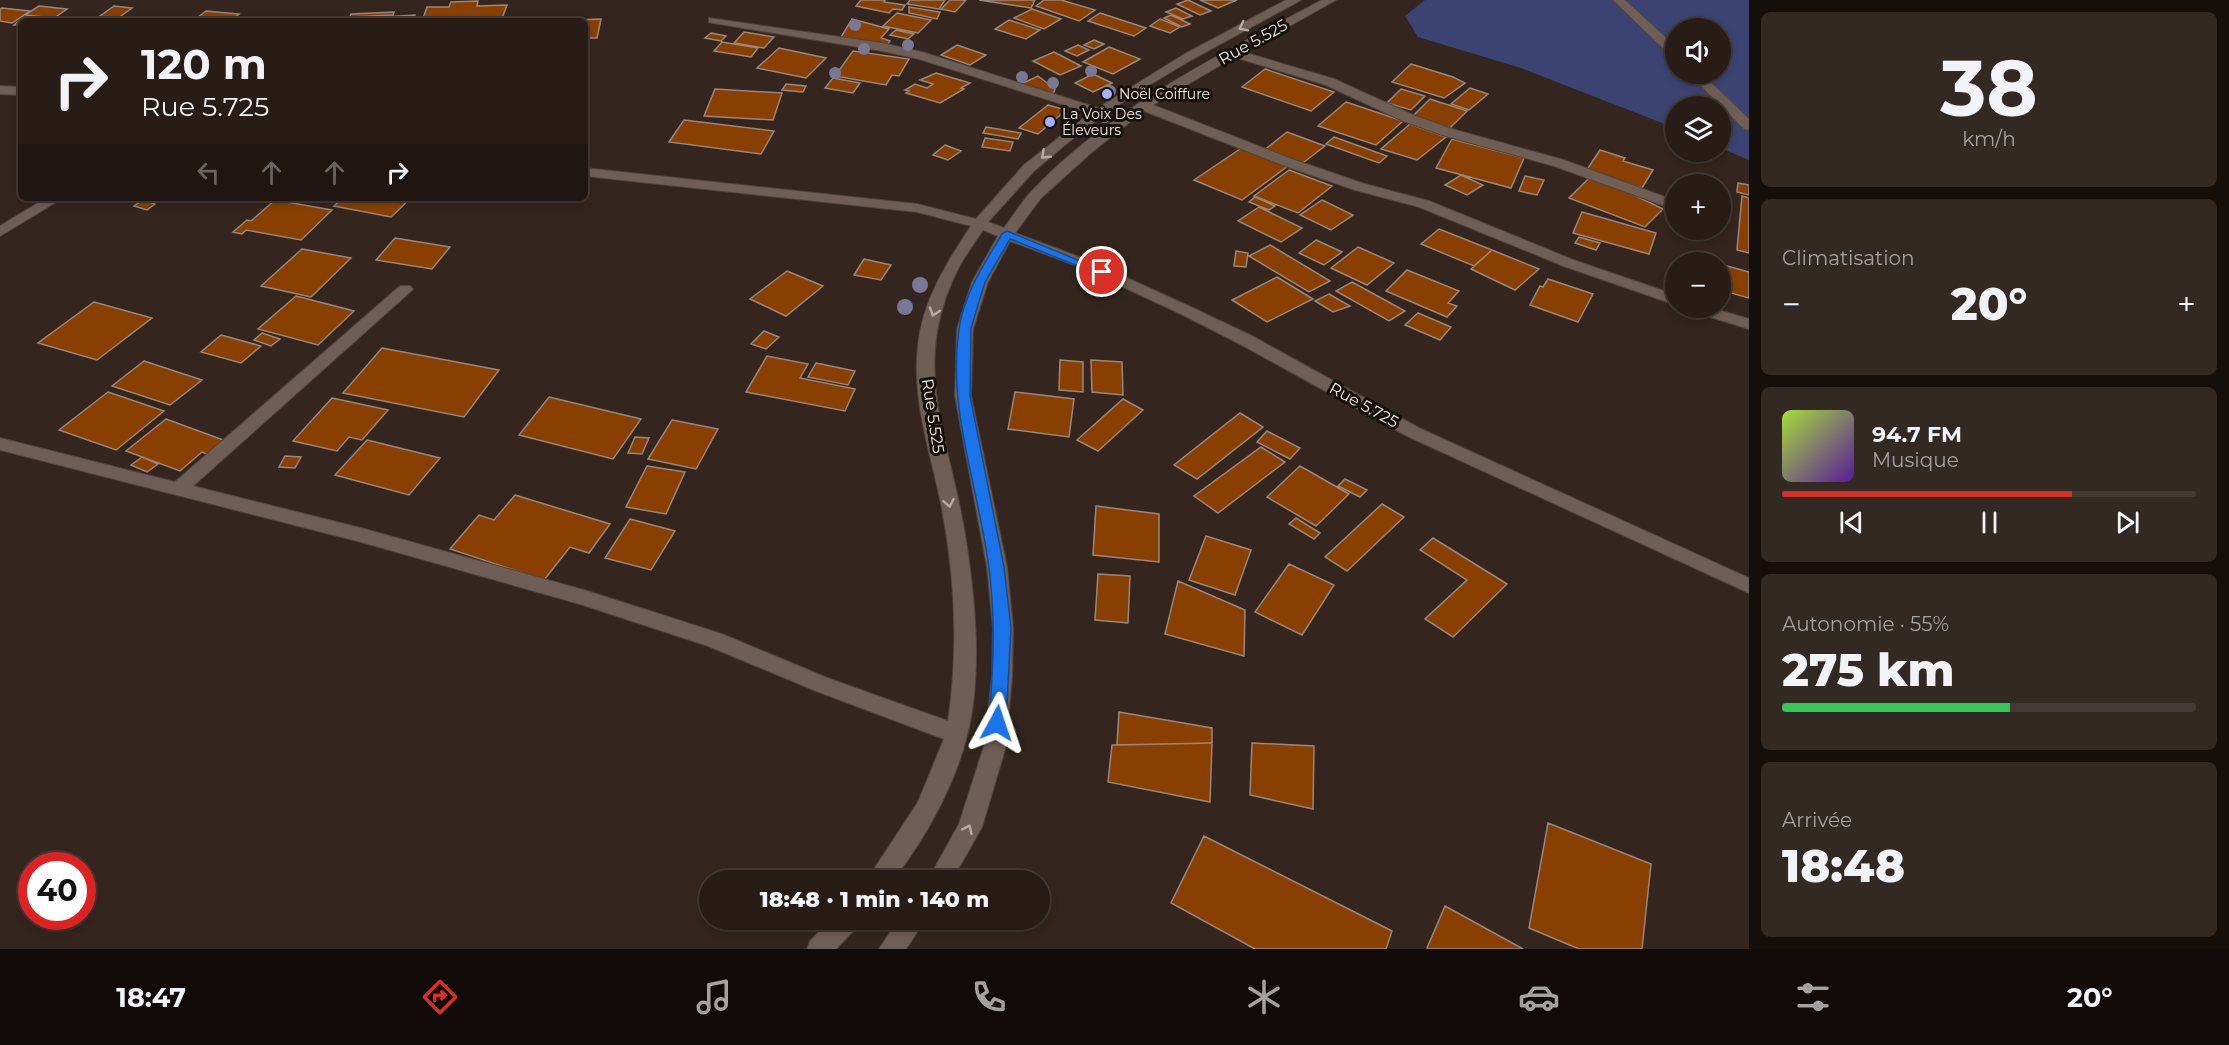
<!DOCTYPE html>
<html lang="fr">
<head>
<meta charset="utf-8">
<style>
  body { margin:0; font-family:Montserrat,sans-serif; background:#332923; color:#f1f3f6; height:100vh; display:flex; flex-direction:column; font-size:22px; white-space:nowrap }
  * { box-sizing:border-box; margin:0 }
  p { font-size:20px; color:#a4a1a1 }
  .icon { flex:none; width:33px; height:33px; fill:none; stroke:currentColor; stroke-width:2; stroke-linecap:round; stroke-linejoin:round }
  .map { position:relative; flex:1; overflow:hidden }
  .drawer { display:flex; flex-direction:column; gap:12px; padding:12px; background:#150f0c; width:480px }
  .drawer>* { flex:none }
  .guide { position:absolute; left:18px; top:18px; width:570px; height:183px; border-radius:9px; box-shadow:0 3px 9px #0003,0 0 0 2px #433a35; background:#271c16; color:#f1f3f6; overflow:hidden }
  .fabs { position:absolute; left:1665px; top:18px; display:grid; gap:12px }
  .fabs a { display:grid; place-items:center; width:66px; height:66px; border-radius:50%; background:#271c16; box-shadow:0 3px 9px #0003,0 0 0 2px #433a35; font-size:30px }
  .speed { position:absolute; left:18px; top:852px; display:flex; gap:12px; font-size:30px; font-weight:700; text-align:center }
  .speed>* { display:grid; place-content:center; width:78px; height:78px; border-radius:50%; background:#271c16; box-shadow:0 3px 9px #0003,0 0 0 2px #433a35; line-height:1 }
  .speed .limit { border:9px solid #d22; background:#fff; color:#111 }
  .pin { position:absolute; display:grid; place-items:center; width:51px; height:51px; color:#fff; margin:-26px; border:3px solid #fff; border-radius:50%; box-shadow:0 2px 6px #0007 }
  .me { position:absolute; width:66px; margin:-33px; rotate:5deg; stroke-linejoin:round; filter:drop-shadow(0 0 4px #0008) }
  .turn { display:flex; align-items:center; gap:21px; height:126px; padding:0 24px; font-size:27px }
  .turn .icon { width:78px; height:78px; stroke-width:2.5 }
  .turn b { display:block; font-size:42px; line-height:51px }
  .lanes { display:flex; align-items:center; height:57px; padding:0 24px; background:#0003; justify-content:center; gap:30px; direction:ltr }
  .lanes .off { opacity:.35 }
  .big { font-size:45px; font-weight:800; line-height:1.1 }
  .drawer .tile { flex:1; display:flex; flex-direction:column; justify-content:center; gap:9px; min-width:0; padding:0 21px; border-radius:9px; background:#332923 }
  .drawer .dial { align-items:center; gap:0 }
  .dial b { font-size:78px; line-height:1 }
  .song { display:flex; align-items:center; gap:18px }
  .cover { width:72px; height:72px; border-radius:9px; background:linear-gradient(135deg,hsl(80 70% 55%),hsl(270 70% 35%)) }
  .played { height:6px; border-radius:3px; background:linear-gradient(90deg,#d93025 70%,#433a35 70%) }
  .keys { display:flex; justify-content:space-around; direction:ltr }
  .heat { display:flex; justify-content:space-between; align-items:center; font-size:33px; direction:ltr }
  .charge { height:9px; border-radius:4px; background:linear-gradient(90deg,#34c759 55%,#433a35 0) }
  .trip { position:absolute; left:699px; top:870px; width:351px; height:60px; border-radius:30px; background:#271c16; box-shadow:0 3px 9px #0003,0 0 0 2px #433a35; font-weight:800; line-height:60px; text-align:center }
  .tabs { display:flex; height:96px; justify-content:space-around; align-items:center; background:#100b09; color:#a4a1a1 }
  .tabs .icon { width:42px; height:42px }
  .tabs .on { color:#d93025 }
  .tabs b { font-size:27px; color:#f1f3f6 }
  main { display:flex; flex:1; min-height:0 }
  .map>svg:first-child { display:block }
  .green { fill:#3b4372; fill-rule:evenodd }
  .building { fill:#893f00; stroke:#98877d; stroke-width:1.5 }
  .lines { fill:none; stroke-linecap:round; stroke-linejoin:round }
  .minor-casing { stroke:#50443d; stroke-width:2 }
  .minor { fill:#6f5e55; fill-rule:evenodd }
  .tree { fill:#777796 }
  .oneway { stroke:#b8aba4 }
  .route { fill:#1a73e8; stroke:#114b97; stroke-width:1.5 }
  .poi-dot { fill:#a3b2fd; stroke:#17110d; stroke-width:2 }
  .labels { text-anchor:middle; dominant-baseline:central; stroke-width:6; stroke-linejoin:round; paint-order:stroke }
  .far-poi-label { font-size:14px; fill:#f3eae4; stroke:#17110d; text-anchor:start }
  .street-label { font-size:16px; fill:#f3eae4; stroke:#17110d }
</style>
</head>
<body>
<main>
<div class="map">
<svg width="1749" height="949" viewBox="0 0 1749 949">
  <rect width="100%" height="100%" fill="#34261e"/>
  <!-- green -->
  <path class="green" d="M1425,0H1749V160L1721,148L1720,106H1676L1675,128L1521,68L1418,37L1405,16ZM1676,28H1720V74H1676Z"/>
  <!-- building -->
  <path class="building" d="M861,0H885L884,2L905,5L902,10L893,9L889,13L856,6Z
    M910,0H945L939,9L907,4Z
    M950,0H966L955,12L941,9Z
    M979,0H1035L1031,8Z
    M1044,0H1061L1095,10L1079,21L1036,6Z
    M1188,0L1211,11L1200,15L1177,4Z
    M1200,0H1237L1218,8Z
    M478,1L477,6L507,5L501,21H422L427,7H449L451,2Z
    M39,6L67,9L54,18L25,15Z
    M114,6L132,8L114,21H93Z
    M909,7L940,12L937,19L909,13Z
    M2,8L30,11L12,23L0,21V9Z
    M1176,8L1192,16L1183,19L1166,12Z
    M1032,9L1061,19L1044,29L1014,18Z
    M206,11L239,14L230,21H193Z
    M394,12L393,15L350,17L351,14Z
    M897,13L931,20L918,33L883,26Z
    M1100,13L1146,28L1134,36L1088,21Z
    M415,15L414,21H336V20Z
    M1171,15L1190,24L1182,27L1164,18Z
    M23,17L55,19L53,21H21V25H14Z
    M601,19L597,38H585V21H541Z
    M852,19L889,29L881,38L890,41L887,45L841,37Z
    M1160,19L1180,27L1170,33L1150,26Z
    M1009,20L1040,30L1026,39L995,29Z
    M896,30L914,34L908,39L890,35Z
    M744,32L774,37L764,48L734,43Z
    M711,33L726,36L721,41L705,38Z
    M1094,40L1104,44L1094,49L1084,45Z
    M722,42L758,48L751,57L714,51Z
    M957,45L986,55L970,65L941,55Z
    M1078,45L1089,50L1077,56L1065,51Z
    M1109,47L1140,59L1113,74L1083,62Z
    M779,48L826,58L806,78L757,68Z
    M853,51L909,59L899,76L892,75L886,85L835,76Z
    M1054,52L1081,66L1060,75L1033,61Z
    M1411,64L1453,77L1465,83L1444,98L1392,82Z
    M1265,69L1334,92L1311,111L1242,87Z
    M936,73L970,83L961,88L964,89L940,103L906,93L909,91L905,90L915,84L927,88L933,84L920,80Z
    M1093,74L1112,83L1093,92L1075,83Z
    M1038,76L1055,89L1052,98L1021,84Z
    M833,78L860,83L853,93L825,88Z
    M786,84L806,86L803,92L782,90Z
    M1470,88L1488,94L1469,110L1451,104Z
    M715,89L782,93L773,120L704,116Z
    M1401,89L1425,96L1411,110L1387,103Z
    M1430,99L1467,111L1450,128L1413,116Z
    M1346,102L1403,121L1376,145L1318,126Z
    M1048,105L1066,110L1038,134L1019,128Z
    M684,120L774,131L761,154L669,142Z
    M1410,124L1446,137L1417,160L1381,149Z
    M986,127L1021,133L1018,139L983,133Z
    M1287,132L1325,146L1300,165L1263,151Z
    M1334,137L1387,156L1379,163L1326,144Z
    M985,138L1013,142L1010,151L982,147Z
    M1452,139L1524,158L1511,188L1436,168Z
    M945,145L961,151L948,160L933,155Z
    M1243,147L1288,166L1242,200L1194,180Z
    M1600,150L1625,158L1623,161L1653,170L1642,188L1586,171Z
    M1289,170L1332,186L1298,213L1254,196Z
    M1461,175L1483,185L1467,195L1445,185Z
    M1525,176L1544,180L1537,195L1519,191Z
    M1590,177L1633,193L1632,194L1663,209L1645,227L1569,198Z
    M1738,183L1749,185V195L1737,192Z
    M1742,196L1749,198V253L1737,250Z
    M1255,197L1275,206L1269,210L1249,202Z
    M343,198H411L391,217L334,206Z
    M143,200L155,204L147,210L134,206Z
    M275,200L332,210L301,240L246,230L242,234L233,232L247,220L251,221Z
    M1322,200L1353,215L1331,230L1300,215Z
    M1259,207L1302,228L1281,242L1238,221Z
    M1582,212L1656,233L1649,254L1573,233Z
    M1439,229L1492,250L1474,266L1421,244Z
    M1579,237L1600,243L1596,250L1575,243Z
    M395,238L450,247L432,269L376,260Z
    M1316,240L1342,252L1324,265L1299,253Z
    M1270,245L1330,281L1309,292L1249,256Z
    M1358,247L1394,263L1367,285L1331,268Z
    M302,249L351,258L311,297L261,286Z
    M1492,250L1539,269L1515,290L1471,269Z
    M1236,251L1248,253L1246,267L1234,266Z
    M864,259L891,265L881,280L854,275Z
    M1720,264L1749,272V298L1720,290Z
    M1407,270L1459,291L1448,303L1457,306L1447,317L1386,291Z
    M787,271L823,286L786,316L750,299Z
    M1277,277L1313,299L1267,322L1232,300Z
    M1548,279L1593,294L1578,322L1530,305L1540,286L1543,287Z
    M1352,282L1405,311L1389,321L1336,291Z
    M1329,294L1350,306L1333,312L1315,301Z
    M296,296L354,311L318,345L258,329Z
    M94,302L152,318L97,360L38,343Z
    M1418,313L1451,327L1440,340L1405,325Z
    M764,331L779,337L766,349L751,344Z
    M262,333L280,339L271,346L254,340Z
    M221,335L261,346L241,363L201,352Z
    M382,348L499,370L464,417L343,393Z
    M767,356L808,364L800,378L855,389L845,411L746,392Z
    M1060,360L1083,362V392L1059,390Z
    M1091,360L1122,362L1123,395L1092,392Z
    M144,361L202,380L170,405L112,386Z
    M816,363L855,371L848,385L808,377Z
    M108,392L164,411L116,450L59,430Z
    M1015,392L1074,399L1069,437L1008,429Z
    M549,397L641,419L613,459L519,435Z
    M332,398L388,410L362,440L349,437L337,451L293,441Z
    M1123,399L1143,410L1098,451L1077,440Z
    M1240,413L1263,427L1197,479L1174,465Z
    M166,419L226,441L209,455L202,452L180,471L126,451Z
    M672,420L718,429L696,469L648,459Z
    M1267,431L1300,448L1290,459L1257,442Z
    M635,437L649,438L642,454L628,453Z
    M367,440L440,458L409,495L335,475Z
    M1261,447L1285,462L1218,513L1194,496Z
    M285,456L301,457L295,468L279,467Z
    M142,457L158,464L147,472L131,465Z
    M647,466L685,472L666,514L626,507Z
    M1300,466L1349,494L1316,526L1267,497Z
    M1345,479L1367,490L1360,497L1338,486Z
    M515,495L610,524L589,553L570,547L544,580L450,549L479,515L494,520Z
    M1382,504L1404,517L1347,571L1325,557Z
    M1096,506L1159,514V562L1093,555Z
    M1296,518L1320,533L1314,539L1289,524Z
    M630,519L675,531L651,570L605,558Z
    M1206,536L1251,550L1235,595L1189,580Z
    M1433,538L1507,584L1453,637L1425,619L1467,580L1420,550Z
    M1289,564L1334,585L1302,635L1255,612Z
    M1098,574L1130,576L1128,623L1095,620Z
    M1178,581L1245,610L1244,656L1165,634Z
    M1119,712L1212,728V743L1117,745Z
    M1212,743L1210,802L1108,782L1112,745Z
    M1252,743L1314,746L1313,809L1250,795Z
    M1548,823L1651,864L1642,949H1579L1529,928Z
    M1204,836L1392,931L1386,949H1255L1171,903Z
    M1445,906L1523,949H1428L1427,948Z"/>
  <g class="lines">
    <!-- minor casing -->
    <g class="minor-casing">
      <path id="minor" d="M1286,0H1301L1191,60L1136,93L1083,130L1034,171L988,222L1004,228C1013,216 1021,203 1031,192C1111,107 1221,54 1322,0H1336L1243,52L1334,79L1413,115L1452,129L1564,160L1676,201V210L1554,166L1442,135L1403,121L1326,85L1234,57L1153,105L1292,159L1365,184L1429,201L1576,261L1676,295V305L1566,267L1419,207L1355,190L1282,165L1144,111L1092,152L1041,198L1015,233L1090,261L1193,308L1252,336L1419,428L1749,578V593L1407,436L1240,344L1181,314L1080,267L1010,241L988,282L973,329L971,396L1007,567L1013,628L1012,677L1006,746L982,827L952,880H928L959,824L984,746L992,677L993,628L987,567L955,396L957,329L972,282L998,236L983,230C975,242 967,253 960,265C909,363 947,430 964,529C975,593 983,673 967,736C954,787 925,839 893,880H867L918,802L944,739L816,691L708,646L583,605L361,542L0,450V438L175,482L400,286H410L413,289L410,292L193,486L361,528L584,590L722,634L830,679L948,721C959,648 955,572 940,499C929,448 912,398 918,346C922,302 947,262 971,226L917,212L585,176V168L917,204L976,219L1024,165L1090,113L919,59L882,51L713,23L709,22V18L882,43L922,52L1098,108L1183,55Z
        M1613,0H1625L1676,47V57H1672Z
        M1689,74H1702L1749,119V130L1744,129Z
        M0,86L21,87V95L0,94Z
        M46,198H63L0,236V226Z
        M1689,308H1712L1749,319V329L1691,311Z
        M831,920H859L856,928L836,949H807L810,941Z
        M898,920H925L906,949H879Z"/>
    </g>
    <!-- minor -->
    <use href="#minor" class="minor"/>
  </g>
  <!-- trees -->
  <g class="tree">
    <circle cx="855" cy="25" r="6"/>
    <circle cx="908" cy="45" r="6"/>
    <circle cx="864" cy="49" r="6"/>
    <circle cx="1091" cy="71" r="6"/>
    <circle cx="835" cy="73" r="6"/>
    <circle cx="1022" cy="77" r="6"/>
    <circle cx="1053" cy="83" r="6"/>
    <circle cx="1110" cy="91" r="6"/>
    <circle cx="1105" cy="116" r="7"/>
    <circle cx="920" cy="285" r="8"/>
    <circle cx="905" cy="307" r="8"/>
  </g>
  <!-- one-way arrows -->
  <defs><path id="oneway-chevron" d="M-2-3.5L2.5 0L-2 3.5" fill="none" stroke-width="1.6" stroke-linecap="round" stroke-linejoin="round" transform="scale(1.5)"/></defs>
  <g class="oneway">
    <use href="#oneway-chevron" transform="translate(1243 27) rotate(153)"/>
    <use href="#oneway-chevron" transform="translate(1045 155) rotate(137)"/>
    <use href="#oneway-chevron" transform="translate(934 312) rotate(108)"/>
    <use href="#oneway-chevron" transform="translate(949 503) rotate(79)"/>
    <use href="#oneway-chevron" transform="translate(968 829) rotate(-65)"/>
  </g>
  <!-- route -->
  <path class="route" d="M1007,231L1107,272L1106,274H1098L1010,239L985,282L971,328L970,396L1004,567L1011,628L1006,723L1003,728L997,730L992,728L989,723C993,669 996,622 989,568C979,489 947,410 959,329C964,294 984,264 1002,234Z"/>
  <!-- markers -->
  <g class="poi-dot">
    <circle cx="1107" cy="94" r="6"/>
    <circle cx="1050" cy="122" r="6"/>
  </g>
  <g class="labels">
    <!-- far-poi labels -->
    <g class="far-poi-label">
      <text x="1119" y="94">Noël Coiffure</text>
      <text x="1062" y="114">La Voix Des<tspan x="1062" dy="16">Éleveurs</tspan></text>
    </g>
    <!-- street labels -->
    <g class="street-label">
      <text transform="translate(1253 42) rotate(-29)">Rue 5.525</text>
      <text transform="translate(1364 405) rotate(29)">Rue 5.725</text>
      <text transform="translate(933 416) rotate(81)">Rue 5.525</text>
    </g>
  </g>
</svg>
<div class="fabs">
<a><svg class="icon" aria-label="sound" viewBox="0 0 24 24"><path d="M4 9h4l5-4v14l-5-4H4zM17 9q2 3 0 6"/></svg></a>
<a><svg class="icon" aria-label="layers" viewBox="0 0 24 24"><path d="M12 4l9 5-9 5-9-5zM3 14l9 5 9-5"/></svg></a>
<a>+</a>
<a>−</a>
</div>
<div class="speed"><div class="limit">40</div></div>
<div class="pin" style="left:1102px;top:272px;background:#d93025"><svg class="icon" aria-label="arrive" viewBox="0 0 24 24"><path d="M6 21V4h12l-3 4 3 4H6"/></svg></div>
<svg class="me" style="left:997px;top:723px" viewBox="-20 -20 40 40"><path d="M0-17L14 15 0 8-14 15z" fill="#1a73e8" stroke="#fff" stroke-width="4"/></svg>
<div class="trip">18:48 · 1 min · 140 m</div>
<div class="guide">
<div class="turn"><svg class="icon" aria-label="right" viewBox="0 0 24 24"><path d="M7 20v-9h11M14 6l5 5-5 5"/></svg><div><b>120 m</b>Rue 5.725</div></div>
<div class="lanes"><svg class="icon off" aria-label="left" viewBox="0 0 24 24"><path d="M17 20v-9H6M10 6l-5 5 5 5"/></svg><svg class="icon off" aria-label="ahead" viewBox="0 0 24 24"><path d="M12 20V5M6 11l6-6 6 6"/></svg><svg class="icon off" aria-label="ahead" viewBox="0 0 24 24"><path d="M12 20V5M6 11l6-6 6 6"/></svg><svg class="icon" aria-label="right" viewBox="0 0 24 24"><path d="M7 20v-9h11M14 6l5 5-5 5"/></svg></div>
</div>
</div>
<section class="drawer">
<div class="tile dial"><b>38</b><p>km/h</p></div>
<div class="tile"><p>Climatisation</p>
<div class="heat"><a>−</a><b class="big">20°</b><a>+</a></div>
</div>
<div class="tile">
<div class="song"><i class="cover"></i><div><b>94.7 FM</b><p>Musique</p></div></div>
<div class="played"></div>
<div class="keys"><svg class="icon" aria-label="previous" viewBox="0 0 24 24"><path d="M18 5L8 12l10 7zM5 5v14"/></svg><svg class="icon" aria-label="pause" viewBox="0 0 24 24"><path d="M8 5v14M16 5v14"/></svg><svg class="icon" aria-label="next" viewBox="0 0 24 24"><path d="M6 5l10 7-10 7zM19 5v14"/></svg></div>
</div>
<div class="tile"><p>Autonomie · 55%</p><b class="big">275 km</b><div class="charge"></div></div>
<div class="tile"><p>Arrivée</p><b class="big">18:48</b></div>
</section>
</main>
<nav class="tabs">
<b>18:47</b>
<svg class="icon on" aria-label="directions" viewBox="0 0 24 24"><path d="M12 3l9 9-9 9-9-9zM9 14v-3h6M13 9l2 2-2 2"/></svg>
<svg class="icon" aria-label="music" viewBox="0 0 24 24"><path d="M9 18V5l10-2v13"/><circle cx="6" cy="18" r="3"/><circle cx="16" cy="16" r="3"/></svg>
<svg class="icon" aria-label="phone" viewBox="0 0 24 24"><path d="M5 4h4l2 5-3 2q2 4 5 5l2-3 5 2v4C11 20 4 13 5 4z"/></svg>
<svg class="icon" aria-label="climate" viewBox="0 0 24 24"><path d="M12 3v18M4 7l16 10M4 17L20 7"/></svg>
<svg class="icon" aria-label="car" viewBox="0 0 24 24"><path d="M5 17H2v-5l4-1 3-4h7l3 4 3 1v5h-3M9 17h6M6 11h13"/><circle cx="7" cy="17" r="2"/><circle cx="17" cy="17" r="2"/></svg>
<svg class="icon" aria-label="filters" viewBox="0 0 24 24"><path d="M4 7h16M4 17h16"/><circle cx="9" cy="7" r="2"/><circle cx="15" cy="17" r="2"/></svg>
<b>20°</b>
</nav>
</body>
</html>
